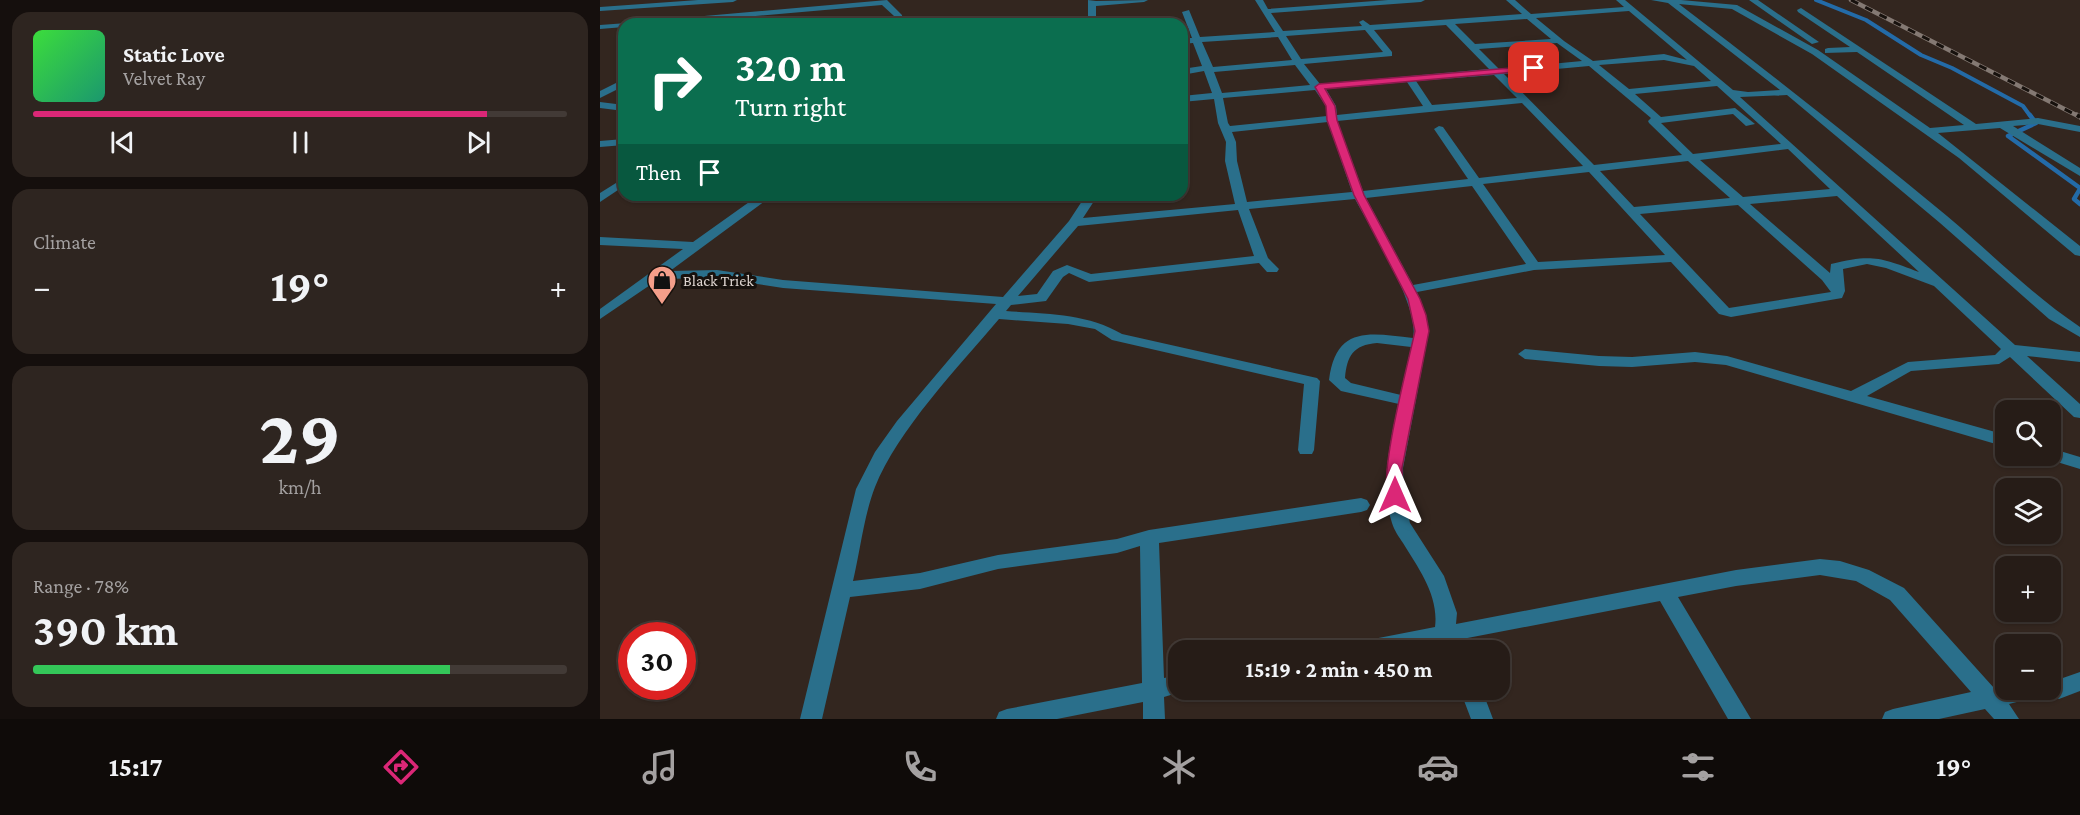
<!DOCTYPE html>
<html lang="en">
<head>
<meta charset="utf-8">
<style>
  body { margin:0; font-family:"Crimson Pro",serif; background:#2e2520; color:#f1f3f6; height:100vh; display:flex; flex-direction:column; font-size:22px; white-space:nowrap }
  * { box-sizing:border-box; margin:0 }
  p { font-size:20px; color:#a4a1a1 }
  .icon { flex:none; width:33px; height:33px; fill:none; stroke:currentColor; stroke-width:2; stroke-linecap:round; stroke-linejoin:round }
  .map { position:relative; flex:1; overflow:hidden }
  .panel { display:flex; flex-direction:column; gap:12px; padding:12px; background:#150f0d; width:600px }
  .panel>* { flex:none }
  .guide { position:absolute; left:18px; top:18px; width:570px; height:183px; border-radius:18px; box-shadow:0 2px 4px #0004,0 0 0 2px #423a36; background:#0b6e4f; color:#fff; overflow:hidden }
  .controls { position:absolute; left:1395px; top:400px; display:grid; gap:12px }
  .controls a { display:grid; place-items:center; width:66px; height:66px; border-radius:12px; background:#261c17; box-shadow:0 2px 4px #0004,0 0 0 2px #423a36; font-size:30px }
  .speed { position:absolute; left:18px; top:622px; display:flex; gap:12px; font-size:30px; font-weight:700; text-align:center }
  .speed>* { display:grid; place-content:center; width:78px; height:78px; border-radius:50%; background:#261c17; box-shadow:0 2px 4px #0004,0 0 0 2px #423a36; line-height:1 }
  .speed .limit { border:9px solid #d22; background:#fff; color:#111 }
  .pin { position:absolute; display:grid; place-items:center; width:51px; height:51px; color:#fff; margin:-26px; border-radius:12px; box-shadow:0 3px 9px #0006 }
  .me { position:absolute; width:66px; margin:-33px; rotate:0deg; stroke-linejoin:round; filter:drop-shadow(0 0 4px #0008) }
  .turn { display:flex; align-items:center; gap:21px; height:126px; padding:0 18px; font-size:27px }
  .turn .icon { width:78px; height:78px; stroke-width:2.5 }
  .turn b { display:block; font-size:42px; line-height:51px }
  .then { display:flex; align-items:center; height:57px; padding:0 18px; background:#0003; gap:12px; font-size:22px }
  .big { font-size:45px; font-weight:700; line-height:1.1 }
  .panel .tile { flex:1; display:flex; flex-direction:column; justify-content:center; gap:9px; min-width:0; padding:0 21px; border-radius:18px; background:#2e2520 }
  .panel .dial { align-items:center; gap:0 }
  .dial b { font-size:78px; line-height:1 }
  .song { display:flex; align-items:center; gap:18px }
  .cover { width:72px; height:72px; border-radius:9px; background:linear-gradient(135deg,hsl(120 70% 55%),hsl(160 70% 35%)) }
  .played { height:6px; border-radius:3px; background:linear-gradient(90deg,#db2777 85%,#423a36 85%) }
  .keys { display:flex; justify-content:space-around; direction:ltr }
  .heat { display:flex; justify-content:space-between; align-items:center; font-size:33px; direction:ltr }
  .charge { height:9px; border-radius:4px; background:linear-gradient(90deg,#34c759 78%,#423a36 0) }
  .trip { position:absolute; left:568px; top:640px; width:342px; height:60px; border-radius:18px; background:#261c17; box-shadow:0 2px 4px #0004,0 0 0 2px #423a36; font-weight:700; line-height:60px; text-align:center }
  .menu { display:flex; height:96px; justify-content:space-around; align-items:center; background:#0f0b09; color:#a4a1a1 }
  .menu .icon { width:42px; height:42px }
  .menu .on { color:#db2777 }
  .menu b { font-size:27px; color:#f1f3f6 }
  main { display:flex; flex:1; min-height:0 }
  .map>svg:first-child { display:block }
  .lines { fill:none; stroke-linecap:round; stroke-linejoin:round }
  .stream-far1 { stroke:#236ba8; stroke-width:4 }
  .stream { stroke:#236ba8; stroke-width:4.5 }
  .minor { fill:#2a6f8b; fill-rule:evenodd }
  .rail-far1-casing { stroke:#847973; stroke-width:4.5 }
  .rail-casing { stroke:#847973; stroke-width:5 }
  .rail-far1 { stroke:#17110d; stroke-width:3; stroke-dasharray:8; stroke-linecap:butt }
  .rail { stroke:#17110d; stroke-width:4; stroke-dasharray:10; stroke-linecap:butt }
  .route { fill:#db2777; stroke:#8e194d; stroke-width:1.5 }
  .labels { text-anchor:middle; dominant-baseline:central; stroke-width:6; stroke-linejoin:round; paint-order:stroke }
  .poi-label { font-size:16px; fill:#ded5d0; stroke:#17110d; text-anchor:start }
</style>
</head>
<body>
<main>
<section class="panel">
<div class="tile">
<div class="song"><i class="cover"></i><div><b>Static Love</b><p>Velvet Ray</p></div></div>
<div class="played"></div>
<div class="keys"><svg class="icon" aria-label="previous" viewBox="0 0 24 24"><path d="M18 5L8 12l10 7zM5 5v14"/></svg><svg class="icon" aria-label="pause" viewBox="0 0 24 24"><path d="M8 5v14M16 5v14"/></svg><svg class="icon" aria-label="next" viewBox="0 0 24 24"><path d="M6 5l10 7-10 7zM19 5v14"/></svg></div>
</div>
<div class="tile"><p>Climate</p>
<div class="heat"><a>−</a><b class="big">19°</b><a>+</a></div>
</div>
<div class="tile dial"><b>29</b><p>km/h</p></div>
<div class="tile"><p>Range · 78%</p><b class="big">390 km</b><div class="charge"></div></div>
</section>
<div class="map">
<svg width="1480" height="719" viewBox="0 0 1480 719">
  <rect width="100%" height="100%" fill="#33261f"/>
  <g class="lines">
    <!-- stream-far1 -->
    <path class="stream-far1" d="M1216,0L1266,20L1321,55L1352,68L1423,106L1431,117"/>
    <!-- stream -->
    <path class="stream" d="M1430,115L1436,123L1408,136L1480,188
      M1480,189L1474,199L1480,204"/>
    <!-- minor -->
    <path class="minor" d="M98,0H137L133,2L0,11V7Z
      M287,0L302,15V24H294V16L282,5L64,24H32L36,22Z
      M488,0L496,1L548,0L544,2L496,6V24H488Z
      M655,0H663L668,9L788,0H825L821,2L671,13L683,31L762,26L759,22L763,20L770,25L922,14L906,0H915L931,14L1024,7L1016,0H1025L1133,90L1148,92L1180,90L1068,3L1051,0H1081L1137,5L1218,50L1330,128L1364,125L1257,52L1225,53V49L1228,48L1250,47L1198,12L1197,10L1201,8L1376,124L1438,118L1480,126V132L1438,124L1413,126L1480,168V176L1400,128L1338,133L1480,246V256L1475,255L1359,158L1212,54L1132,9L1079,4C1170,73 1259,143 1347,216C1391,253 1432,295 1480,327V337L1449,319L1340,223L1187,95L1140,97L1415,345L1480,352V362L1427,356L1480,404V418L1474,417L1410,357L1399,364L1311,371L1267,396L1406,435V447L1126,365L1095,362L1032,367L999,366L925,359L918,354L925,349L999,356L1032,357L1095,352L1127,356L1251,391L1308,362L1395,355L1401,349L1334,286L1286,268L1267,264L1243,269L1245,291L1242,298L1131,317L1119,314L1071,262L934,270L817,292L829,331L803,468L804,495L810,523L844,576L857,613L856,624L1136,570L1220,559L1240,561L1269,570L1304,588L1394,688L1406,685V690H1439L1436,697L1409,704L1419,719H1394L1385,709L1339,719H1282L1285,712L1293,709L1371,692L1290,600L1256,581L1220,575L1136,586L1078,597L1151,719H1128L1060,601L857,640L862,651H842L838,644L804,651H748L751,645L758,642L835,627C839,596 819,569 803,543C799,537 794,530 792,523C779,483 791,444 799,404L741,391L729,380C736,325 770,333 813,338C820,307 771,229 755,199L649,209L668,258L679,269L677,272H667L659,263L489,282L469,273L463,277L446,301L411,305L406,311C445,314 487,313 522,334L717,378L720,381L714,450L712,454H700L698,450L704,384L512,340L495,329L468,324L399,319C359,366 297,431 275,487C264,515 260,552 253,581L320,573L398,555L517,539L549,530L761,498L767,500L770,505L767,510L761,512L559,543L564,678L579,675V690H587L564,697L565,719H543V702L457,719H396L399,712L407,709L542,683L540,546L517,553L398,569L320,589L250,597L222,719H200L256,489L275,452L297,421L396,304L183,288L117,278L59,279L0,319V309L83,249L0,245V237L93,242L159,195H173L70,271L117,270L183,280L403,297L469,221L486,195H498L483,218L635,204L625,161L626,142L618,123L614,99L582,102V96L612,93L604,71L582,75V69L602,66L593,43L582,44V38H592L582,12L589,10L600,37L675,32ZM1029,11L1087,60L1064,54L993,61L964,41L936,18ZM927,19L951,39L875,44L855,24ZM846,25L889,69L720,84L704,64L792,56V52L774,30ZM765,30L783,52L701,59L686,36ZM678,37L692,60L613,67L602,42ZM957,43L982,61L899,69L879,49ZM1064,60L1094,66L1111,81L1029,89L999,65ZM695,65L710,85L622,93L614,72ZM989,66L1051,118L1048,121L1049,123L1082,155L994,165L904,74ZM894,75L917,98L832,105L816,81ZM807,82L823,106L737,115L736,106L726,89ZM1117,86L1181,144L1093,154L1061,123L1133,114L1146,126L1155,124L1135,108L1061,117L1035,94ZM715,90L726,106L727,116L630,126L628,123L623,98ZM922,103L983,166L879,178L843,127L839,126L834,129L868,179L763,191L737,121ZM728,122L752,192L647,202L637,161L636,142L632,132ZM1188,149L1230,189L1143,197L1100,160ZM1088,161L1130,198L1034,207L1000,171ZM989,172L1065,255L938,262L883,184ZM872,186L926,264L813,285L766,198ZM1237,196L1319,272C1280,257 1271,254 1231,264L1230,273L1150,204ZM1138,205L1222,280L1231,292L1129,308L1040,214ZM638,210L654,256L491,274L467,265L453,271L437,294L418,296L478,226ZM777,343L811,347L801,395L751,383L745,378C747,356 753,345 777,343Z
      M1149,0H1158L1219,42L1212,44Z
      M27,23L24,24V27L0,29V25Z
      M24,79V86L0,98V91Z
      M0,102L24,105V111L0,108Z
      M24,139V145L0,147V141Z
      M24,178V186L0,202V193Z
      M1450,448L1480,457V469L1444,458L1443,456H1450Z
      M1480,672V691L1459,699L1442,692V690H1450V676L1460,679Z
      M860,690H882L893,719H871Z"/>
    <!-- rail-far1 casing -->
    <g class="rail-far1-casing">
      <path id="rail-far1" d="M1251,0L1480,117"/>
    </g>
    <!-- rail casing -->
    <g class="rail-casing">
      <path id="rail" d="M1477,115L1480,117"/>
    </g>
    <!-- rail-far1 -->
    <use href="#rail-far1" class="rail-far1"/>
    <!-- rail -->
    <use href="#rail" class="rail"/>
  </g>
  <!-- route -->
  <path class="route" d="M934,66L937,67V70L725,89L735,106L737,120L764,195L820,299L826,315L829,331L802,468L803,495L800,499H789C777,479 809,360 815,331L808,299L754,195L727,120L726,106L715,87L719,84Z"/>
  <!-- icons -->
  <defs>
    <g id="shop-pin" transform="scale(1.5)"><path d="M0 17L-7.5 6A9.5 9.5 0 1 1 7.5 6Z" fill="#f49e8a" stroke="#17110d"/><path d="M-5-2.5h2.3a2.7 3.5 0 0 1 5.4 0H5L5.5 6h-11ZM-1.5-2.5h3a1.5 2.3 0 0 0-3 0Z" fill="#111"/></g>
  </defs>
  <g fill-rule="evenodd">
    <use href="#shop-pin" x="62" y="280"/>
  </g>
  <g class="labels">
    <!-- poi labels -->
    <g class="poi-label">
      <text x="83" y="280">Black Triek</text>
    </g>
  </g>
</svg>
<div class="controls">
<a><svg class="icon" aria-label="search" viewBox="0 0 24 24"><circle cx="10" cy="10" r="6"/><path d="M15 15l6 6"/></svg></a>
<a><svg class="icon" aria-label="layers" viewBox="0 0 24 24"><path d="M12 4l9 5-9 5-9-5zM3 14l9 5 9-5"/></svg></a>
<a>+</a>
<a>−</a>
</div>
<div class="speed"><div class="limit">30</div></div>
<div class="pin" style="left:934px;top:68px;background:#d93025"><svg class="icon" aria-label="arrive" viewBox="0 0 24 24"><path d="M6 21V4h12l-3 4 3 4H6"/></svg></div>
<svg class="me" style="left:795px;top:495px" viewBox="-20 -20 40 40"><path d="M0-17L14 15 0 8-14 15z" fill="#db2777" stroke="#fff" stroke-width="4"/></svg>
<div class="trip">15:19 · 2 min · 450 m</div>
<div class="guide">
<div class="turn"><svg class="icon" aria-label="right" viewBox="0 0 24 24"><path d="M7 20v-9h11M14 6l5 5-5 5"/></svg><div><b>320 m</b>Turn right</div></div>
<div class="then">Then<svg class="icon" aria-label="arrive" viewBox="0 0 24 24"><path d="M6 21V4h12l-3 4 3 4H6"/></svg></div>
</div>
</div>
</main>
<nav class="menu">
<b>15:17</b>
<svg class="icon on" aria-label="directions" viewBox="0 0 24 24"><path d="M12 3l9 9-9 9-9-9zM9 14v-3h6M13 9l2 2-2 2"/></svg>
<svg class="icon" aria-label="music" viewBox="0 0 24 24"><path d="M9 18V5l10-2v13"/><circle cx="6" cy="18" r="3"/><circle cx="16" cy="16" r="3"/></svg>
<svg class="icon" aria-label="phone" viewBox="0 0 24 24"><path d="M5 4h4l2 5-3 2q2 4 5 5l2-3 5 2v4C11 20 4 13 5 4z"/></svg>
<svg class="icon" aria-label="climate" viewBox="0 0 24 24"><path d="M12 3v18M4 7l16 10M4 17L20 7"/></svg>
<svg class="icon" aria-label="car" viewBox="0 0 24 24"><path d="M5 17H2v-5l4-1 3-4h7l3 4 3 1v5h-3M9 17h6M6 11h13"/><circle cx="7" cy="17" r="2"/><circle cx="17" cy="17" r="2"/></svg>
<svg class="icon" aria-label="filters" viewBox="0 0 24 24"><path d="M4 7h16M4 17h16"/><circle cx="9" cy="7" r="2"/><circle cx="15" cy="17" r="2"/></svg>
<b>19°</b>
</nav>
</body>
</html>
